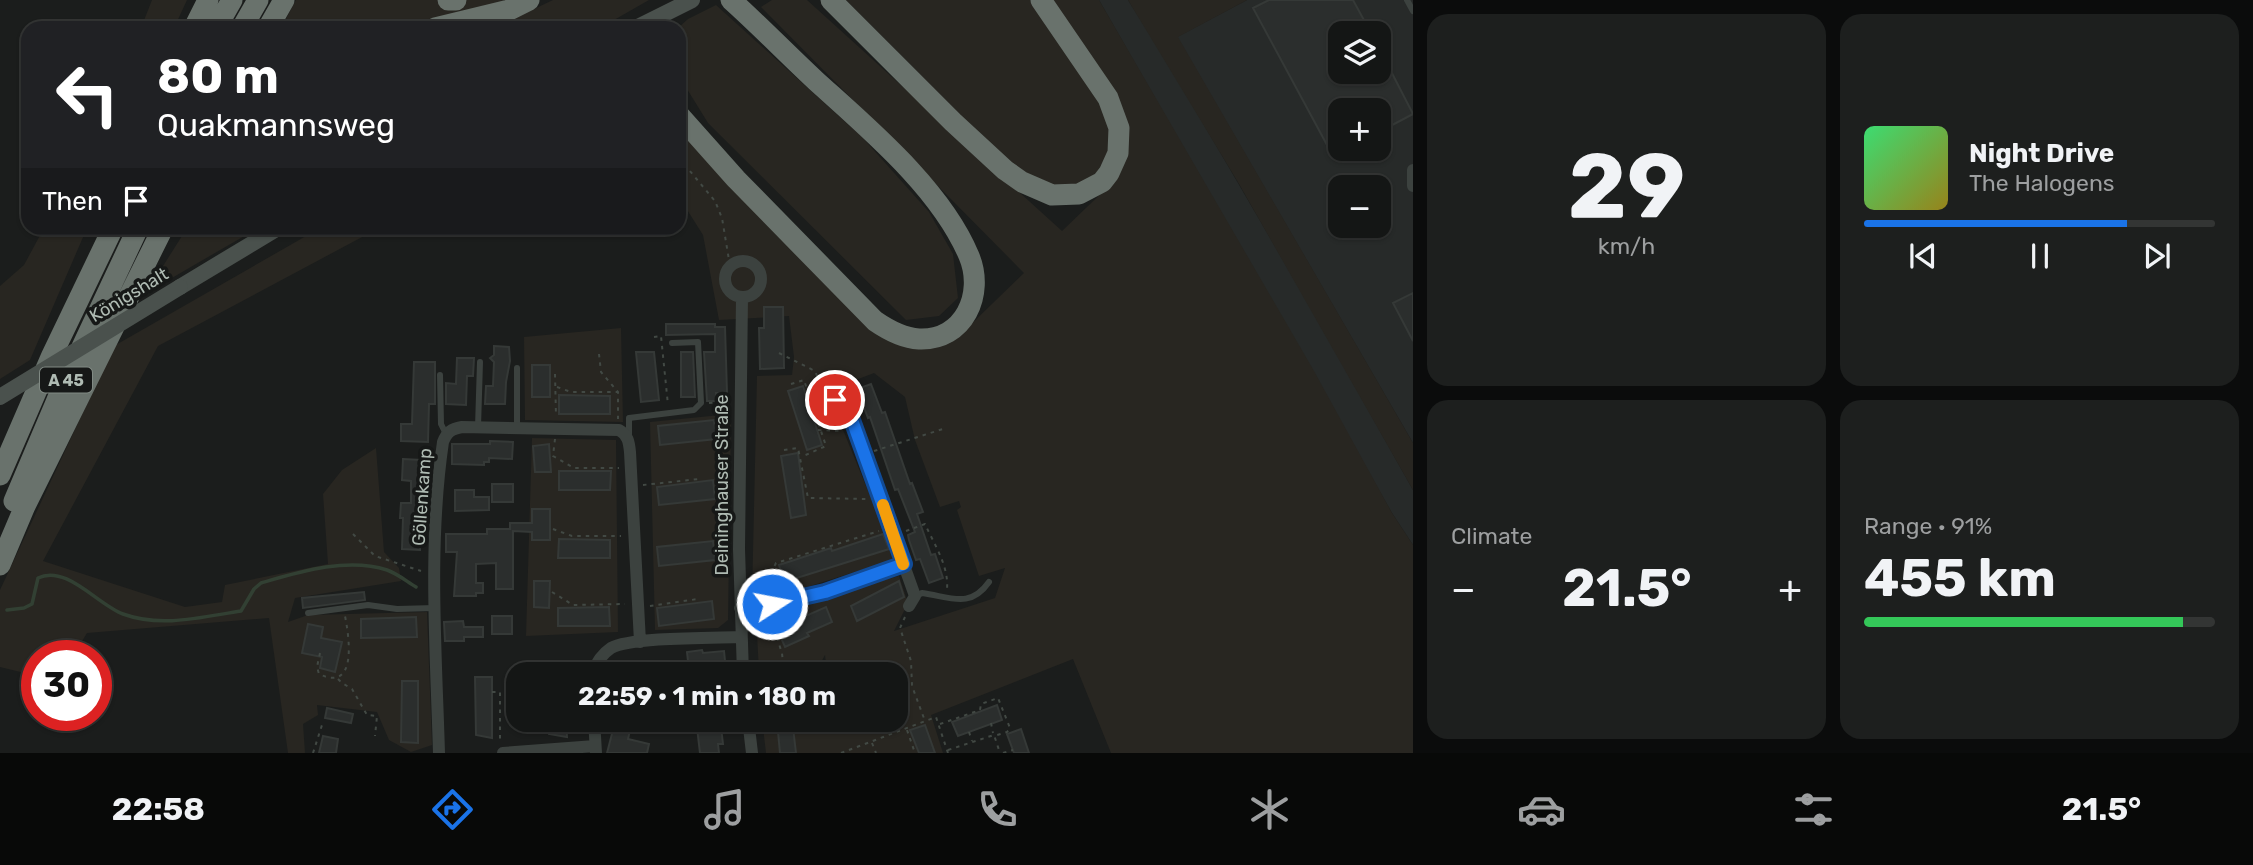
<!DOCTYPE html>
<html lang="en">
<head>
<meta charset="utf-8">
<style>
  body { margin:0; font-family:Rubik,sans-serif; background:#1d1f1e; color:#f1f3f6; height:100vh; display:flex; flex-direction:column; font-size:26px; white-space:nowrap }
  * { box-sizing:border-box; margin:0 }
  p { font-size:23px; color:#9d9fa0 }
  .icon { flex:none; width:38px; height:38px; fill:none; stroke:currentColor; stroke-width:2; stroke-linecap:round; stroke-linejoin:round }
  .map { position:relative; flex:1; overflow:hidden }
  .panel { display:flex; flex-direction:column; gap:14px; padding:14px; background:#0b0c0c; width:840px }
  .panel>* { flex:none }
  .banner { position:absolute; left:21px; top:21px; width:665px; height:214px; border-radius:21px; box-shadow:0 2px 5px #0004,0 0 0 2px #333534; background:#202124; color:#fff; overflow:hidden }
  .buttons { position:absolute; left:1328px; top:21px; display:grid; gap:14px }
  .buttons a { display:grid; place-items:center; width:63px; height:63px; border-radius:14px; background:#141615; box-shadow:0 2px 5px #0004,0 0 0 2px #333534; font-size:35px }
  .speed { position:absolute; left:21px; top:640px; display:flex; gap:14px; font-size:35px; font-weight:700; text-align:center }
  .speed>* { display:grid; place-content:center; width:91px; height:91px; border-radius:50%; background:#141615; box-shadow:0 2px 5px #0004,0 0 0 2px #333534; line-height:1 }
  .speed .limit { border:10px solid #d22; background:#fff; color:#111 }
  .pin { position:absolute; display:grid; place-items:center; width:60px; height:60px; color:#fff; margin:-30px; border:4px solid #fff; border-radius:50%; box-shadow:0 2px 7px #0007 }
  .me { position:absolute; width:77px; margin:-38px; rotate:79deg; stroke-linejoin:round; filter:drop-shadow(0 0 5px #0008) }
  .turn { display:flex; align-items:center; gap:24px; height:147px; padding:0 21px; font-size:32px }
  .turn .icon { width:91px; height:91px; stroke-width:2.5 }
  .turn b { display:block; font-size:49px; line-height:60px }
  .then { display:flex; align-items:center; height:66px; padding:0 21px; background:#0003; gap:14px; font-size:26px }
  .big { font-size:52px; font-weight:700; line-height:1.1 }
  .panel .tile { flex:1; display:flex; flex-direction:column; justify-content:center; gap:10px; min-width:0; padding:0 24px; border-radius:21px; background:#1d1f1e }
  .panel .dial { align-items:center; gap:0 }
  .dial b { font-size:91px; line-height:1 }
  .song { display:flex; align-items:center; gap:21px }
  .cover { width:84px; height:84px; border-radius:10px; background:linear-gradient(135deg,hsl(140 70% 55%),hsl(50 70% 35%)) }
  .played { height:7px; border-radius:4px; background:linear-gradient(90deg,#1a73e8 75%,#333534 75%) }
  .keys { display:flex; justify-content:space-around; direction:ltr }
  .heat { display:flex; justify-content:space-between; align-items:center; font-size:38px; direction:ltr }
  .charge { height:10px; border-radius:5px; background:linear-gradient(90deg,#34c759 91%,#333534 0) }
  .panel .tiles { flex:1; display:grid; gap:14px; grid-template-columns:repeat(2,1fr) }
  .trip { position:absolute; left:506px; top:662px; width:402px; height:70px; border-radius:21px; background:#141615; box-shadow:0 2px 5px #0004,0 0 0 2px #333534; font-weight:700; line-height:70px; text-align:center }
  .dock { display:flex; height:112px; justify-content:space-around; align-items:center; background:#080908; color:#9d9fa0 }
  .dock .icon { width:49px; height:49px }
  .dock .active { color:#1a73e8 }
  .dock b { font-size:32px; color:#f1f3f6 }
  main { display:flex; flex:1; min-height:0 }
  .map>svg:first-child { display:block }
  .built { fill:#272a29; fill-rule:evenodd }
  .green { fill:#282621 }
  .lines { fill:none; stroke-linecap:round; stroke-linejoin:round }
  .stream { stroke:#324033; stroke-width:3.5 }
  .building { fill:#2b2e2d; stroke:#353937; stroke-width:2 }
  .path { stroke:#424944; stroke-width:2; stroke-dasharray:3.5 5; stroke-linecap:butt }
  .service { stroke:#3c423f; stroke-width:6 }
  .minor { stroke:#3c423f; stroke-width:12 }
  .secondary { stroke:#4a514d; stroke-width:16 }
  .motorway { stroke:#69726c; stroke-width:21 }
  .secondary-bridge { stroke:#4a514d; stroke-width:16 }
  .route-casing { stroke:#114b97; stroke-width:18 }
  .route { stroke:#1a73e8; stroke-width:12 }
  .slow { stroke:#f59e0b; stroke-width:12 }
  .labels { text-anchor:middle; dominant-baseline:central; stroke-width:7; stroke-linejoin:round; paint-order:stroke }
  .shield { fill:#161817; stroke:#818a84; stroke-width:2 }
  .shield-label { font-size:16px; font-weight:bold; fill:#afbbb3 }
  .street-label { font-size:18px; fill:#afbbb3; stroke:#161817 }
</style>
</head>
<body>
<main>
<div class="map">
<svg width="1413" height="753" viewBox="0 0 1413 753">
  <rect width="100%" height="100%" fill="#1b1d1c"/>
  <!-- built -->
  <path class="built" d="M1099,0H1128L1169,65L1311,308L1413,490V545L1392,513Z
    M1247,0H1413V443L1177,37ZM1340,33H1379V72H1340ZM1340,110H1379V149H1340ZM1340,187H1379V226H1340Z"/>
  <!-- green -->
  <path class="green" d="M152,0H187L174,28H141Z
    M296,0H515L509,3L400,28H281Z
    M553,0H649L600,28H465L530,11Z
    M772,0H807L1062,231L1113,182L1127,147L1048,0H1099L1314,371L1392,513L1413,545V753H1111L1073,659L931,715L943,753H766L762,719H896V674H831L827,672L825,655L820,664L759,672L756,614L899,576L908,603L894,631L995,598L1005,568L979,576L957,510L961,507L959,501L940,507L915,440L905,397L874,373L827,391L896,559L788,593L752,596L757,376L792,375L794,357L789,316L719,320L703,235L679,197V124L893,340L960,335L1024,273L761,7Z
    M846,0H1030L1098,97L1113,137L1102,172L1074,188L1041,183L1006,161Z
    M1128,0H1247L1178,37L1413,443V490L1239,184Z
    M716,5L862,137L929,212L953,254L958,298L939,316L906,320L708,123L679,76L678,28L688,19Z
    M44,228H87L30,360L0,379V286L24,265Z
    M187,228H258L146,293Z
    M320,228H379L158,346L43,561L185,607L222,602L225,585L328,564L323,494L342,470L376,448L384,552L399,568L401,581L295,598L288,622L308,615L427,612L432,745L411,752L389,740L377,712L317,705L318,715L303,724L305,753H288L269,618L87,633L73,656H37V676L0,667V590L114,346Z
    M621,328L623,422L525,420L524,337Z
    M731,414L728,620L718,628L655,630L650,422Z
    M532,438L616,440L618,632L526,636Z"/>
  <g class="lines">
    <!-- stream -->
    <path class="stream" d="M7,610L24,608L32,604L38,578C66,564 98,605 123,614C161,628 202,617 241,611L254,589L261,583C299,572 347,557 387,570C398,574 406,581 416,587"/>
  </g>
  <!-- building -->
  <path class="building" d="M1269,0H1353L1371,33H1340V72H1379V48L1413,114L1379,132V110H1340V152L1333,156L1253,8Z
    M1413,293V341L1393,303Z
    M764,307H783L784,368L760,369L759,328H764Z
    M666,324H715V327H725L727,393H716V401H707L704,352H715V334L666,335Z
    M494,346L509,347L510,361L506,382L505,404H485L486,386H493L494,362L490,358L494,355Z
    M636,352H654L659,400L641,402Z
    M681,352H693L695,397H681Z
    M457,358H474L473,376H467L466,405L446,404V383L456,384Z
    M414,362H435V404H429L428,442L401,441V424H412Z
    M532,365H550V397H532Z
    M871,384L882,413L885,412L910,484L912,483L923,512L917,514L931,555L935,554L943,578L929,583L920,559L916,560L909,540L908,535L915,532L898,489L895,490L870,417L868,418L857,389Z
    M803,386L822,445L807,450L788,391Z
    M559,395L610,396V414H559Z
    M714,420L716,439L660,445L658,426Z
    M490,441L513,442L512,459L489,458V462H484V465L452,464V444H490Z
    M549,444L551,472H535L533,446Z
    M798,453L806,515L791,518L781,456Z
    M403,459L421,460L420,550L402,549L403,518H400L401,503H411V481L402,480Z
    M559,471H611L610,490H559Z
    M713,480L715,499L659,505L657,487Z
    M492,484H513V502H492Z
    M455,490H474V497H489V510L455,511Z
    M532,509H550V540H532V532L513,531V589H496V563L476,564V583H483V593H476V596H454L457,552H446V534H487V529H510V523H532Z
    M883,534L889,549L784,582L779,565L831,548L832,551Z
    M559,539L610,540V558H558Z
    M713,541L715,560L659,566L657,547Z
    M534,581H550L549,608L534,607Z
    M899,581L904,597L857,621L851,606Z
    M364,592L365,600L303,608L302,598Z
    M712,601L714,619L659,626L657,608Z
    M609,607L610,626H558V608Z
    M826,607L832,622L807,633L809,636L785,647L778,631L802,621L801,618Z
    M492,616H512V634H492Z
    M416,617L417,637L361,638V619Z
    M463,621L464,627H483V637H464V641H445L444,622Z
    M308,624L323,627L321,638L342,642L335,672L320,668L322,657L302,653Z
    M702,650L703,653L724,651L726,671L710,673L709,670L704,671V668L689,670L687,652Z
    M475,677H492V738L476,735Z
    M402,681H418V743L401,742Z
    M997,705L1002,720L958,736L952,722Z
    M327,708L353,714L351,723L325,718Z
    M549,719H566L567,737L549,734Z
    M696,719H720L723,744H718L719,753H700Z
    M792,719L796,753H780L777,721Z
    M925,725L935,753H919L910,730Z
    M614,726L630,730L628,739L649,744L647,753H607Z
    M1021,729L1029,753H1014L1007,734Z
    M323,736L338,739L336,753H319Z"/>
  <g class="lines">
    <!-- path -->
    <path class="path" d="M679,158L715,201L722,218L730,266
      M654,337L661,336L668,405
      M779,353L815,371L825,395
      M599,354L601,372L618,392V419
      M555,374L556,416
      M791,384L804,380L826,446L801,457
      M557,387L571,392H617
      M809,400L824,395
      M709,403L728,402
      M818,430L842,431
      M555,439L553,456L574,468H619
      M784,450L798,448L808,498L868,499
      M874,451L946,428
      M643,485L699,479
      M553,529L572,536H621
      M906,531L925,524C934,544 949,566 947,589
      M353,534L375,556L421,571
      M782,590L774,567L776,563L879,531
      M552,592L573,605L625,604
      M650,606L698,599
      M905,617L900,628L911,661L912,686L925,721
      M320,653L317,667L319,674C358,693 349,636 345,616
      M784,674L782,653L773,626L774,622L787,621L790,626
      M338,679L342,683L352,689L367,715L377,716L375,736
      M492,692H500V743
      M991,723L993,733
      M940,724L980,710L981,704L998,698L1010,728L1007,732L994,736
      M907,730L915,753
      M969,732L972,741
      M872,743L876,753
      M948,750L994,735L1000,753
      M313,753L322,725
      M841,753L936,717L948,753
      M1003,753L1013,750"/>
    <!-- service -->
    <path class="service" d="M1407,0L1413,11
      M517,368V428
      M440,375L441,424L446,434
      M478,427L480,362
      M629,435V418L694,410L701,403L698,342L672,343
      M916,596L922,593C951,597 970,609 989,582
      M308,613L368,605L397,609L435,608"/>
    <!-- minor -->
    <path class="minor" d="M1413,170V186
      M725 279a18 18 0 1 1 36 0a18 18 0 1 1-36 0Z
      M742,297L739,549L743,674
      M835,400L852,420L915,596L909,606
      M740,608L802,599L904,564
      M592,674C596,663 602,654 611,648C630,637 714,638 741,637
      M594,719L596,753
      M748,719L752,753
      M439,753C436,650 428,544 443,442C447,432 451,429 462,427L619,430C628,435 629,442 630,452L640,642
      M503,753L595,746"/>
    <!-- secondary -->
    <path class="secondary" d="M636,28L692,0
      M180,287L278,228"/>
    <!-- motorway -->
    <path class="motorway" d="M448,0H456
      M831,0L953,122L1005,170L1022,182L1052,195L1079,194L1102,182L1109,173L1118,153L1119,128L1108,98L1041,0
      M194,28L208,0
      M216,28L232,0
      M242,28L258,0
      M268,28L284,0
      M435,28L509,10L529,0
      M679,115L736,179L875,321C888,330 902,338 919,339C964,341 985,294 969,256C941,189 869,129 816,81C787,54 760,26 731,0
      M0,475L52,355L113,228
      M14,501L57,400L138,228
      M0,565L25,506L163,228"/>
    <!-- secondary-bridge -->
    <path class="secondary-bridge" d="M0,397L180,287"/>
  </g>
  <g class="lines">
    <!-- route casing -->
    <g class="route-casing">
      <path id="route" d="M772,604L825,592L904,564L852,420L835,400"/>
    </g>
    <!-- route -->
    <use href="#route" class="route"/>
    <!-- slow -->
    <path class="slow" d="M883,505L903,564"/>
  </g>
  <g class="labels">
    <!-- shield labels -->
    <rect class="shield" x="40" y="367.5" width="52" height="25" rx="5"/>
    <g class="shield-label">
      <text x="66" y="380">A 45</text>
    </g>
    <!-- street labels -->
    <g class="street-label">
      <text transform="translate(129 295) rotate(-31)">Königshalt</text>
      <text transform="translate(722 485) rotate(-90)">Deininghauser Straße</text>
      <text transform="translate(422 497) rotate(-86)">Göllenkamp</text>
    </g>
  </g>
</svg>
<div class="buttons">
<a><svg class="icon" aria-label="layers" viewBox="0 0 24 24"><path d="M12 4l9 5-9 5-9-5zM3 14l9 5 9-5"/></svg></a>
<a>+</a>
<a>−</a>
</div>
<div class="speed"><div class="limit">30</div></div>
<div class="pin" style="left:835px;top:400px;background:#d93025"><svg class="icon" aria-label="arrive" viewBox="0 0 24 24"><path d="M6 21V4h12l-3 4 3 4H6"/></svg></div>
<svg class="me" style="left:772px;top:604px" viewBox="-20 -20 40 40"><circle r="17" fill="#1a73e8" stroke="#fff" stroke-width="3"/><path d="M0-11L8 9 0 5-8 9z" fill="#fff"/></svg>
<div class="trip">22:59 · 1 min · 180 m</div>
<div class="banner">
<div class="turn"><svg class="icon" aria-label="left" viewBox="0 0 24 24"><path d="M17 20v-9H6M10 6l-5 5 5 5"/></svg><div><b>80 m</b>Quakmannsweg</div></div>
<div class="then">Then<svg class="icon" aria-label="arrive" viewBox="0 0 24 24"><path d="M6 21V4h12l-3 4 3 4H6"/></svg></div>
</div>
</div>
<section class="panel">
<div class="tiles">
<div class="tile dial"><b>29</b><p>km/h</p></div>
<div class="tile">
<div class="song"><i class="cover"></i><div><b>Night Drive</b><p>The Halogens</p></div></div>
<div class="played"></div>
<div class="keys"><svg class="icon" aria-label="previous" viewBox="0 0 24 24"><path d="M18 5L8 12l10 7zM5 5v14"/></svg><svg class="icon" aria-label="pause" viewBox="0 0 24 24"><path d="M8 5v14M16 5v14"/></svg><svg class="icon" aria-label="next" viewBox="0 0 24 24"><path d="M6 5l10 7-10 7zM19 5v14"/></svg></div>
</div>
<div class="tile"><p>Climate</p>
<div class="heat"><a>−</a><b class="big">21.5°</b><a>+</a></div>
</div>
<div class="tile"><p>Range · 91%</p><b class="big">455 km</b><div class="charge"></div></div>
</div>
</section>
</main>
<nav class="dock">
<b>22:58</b>
<svg class="icon active" aria-label="directions" viewBox="0 0 24 24"><path d="M12 3l9 9-9 9-9-9zM9 14v-3h6M13 9l2 2-2 2"/></svg>
<svg class="icon" aria-label="music" viewBox="0 0 24 24"><path d="M9 18V5l10-2v13"/><circle cx="6" cy="18" r="3"/><circle cx="16" cy="16" r="3"/></svg>
<svg class="icon" aria-label="phone" viewBox="0 0 24 24"><path d="M5 4h4l2 5-3 2q2 4 5 5l2-3 5 2v4C11 20 4 13 5 4z"/></svg>
<svg class="icon" aria-label="climate" viewBox="0 0 24 24"><path d="M12 3v18M4 7l16 10M4 17L20 7"/></svg>
<svg class="icon" aria-label="car" viewBox="0 0 24 24"><path d="M5 17H2v-5l4-1 3-4h7l3 4 3 1v5h-3M9 17h6M6 11h13"/><circle cx="7" cy="17" r="2"/><circle cx="17" cy="17" r="2"/></svg>
<svg class="icon" aria-label="filters" viewBox="0 0 24 24"><path d="M4 7h16M4 17h16"/><circle cx="9" cy="7" r="2"/><circle cx="15" cy="17" r="2"/></svg>
<b>21.5°</b>
</nav>
</body>
</html>
